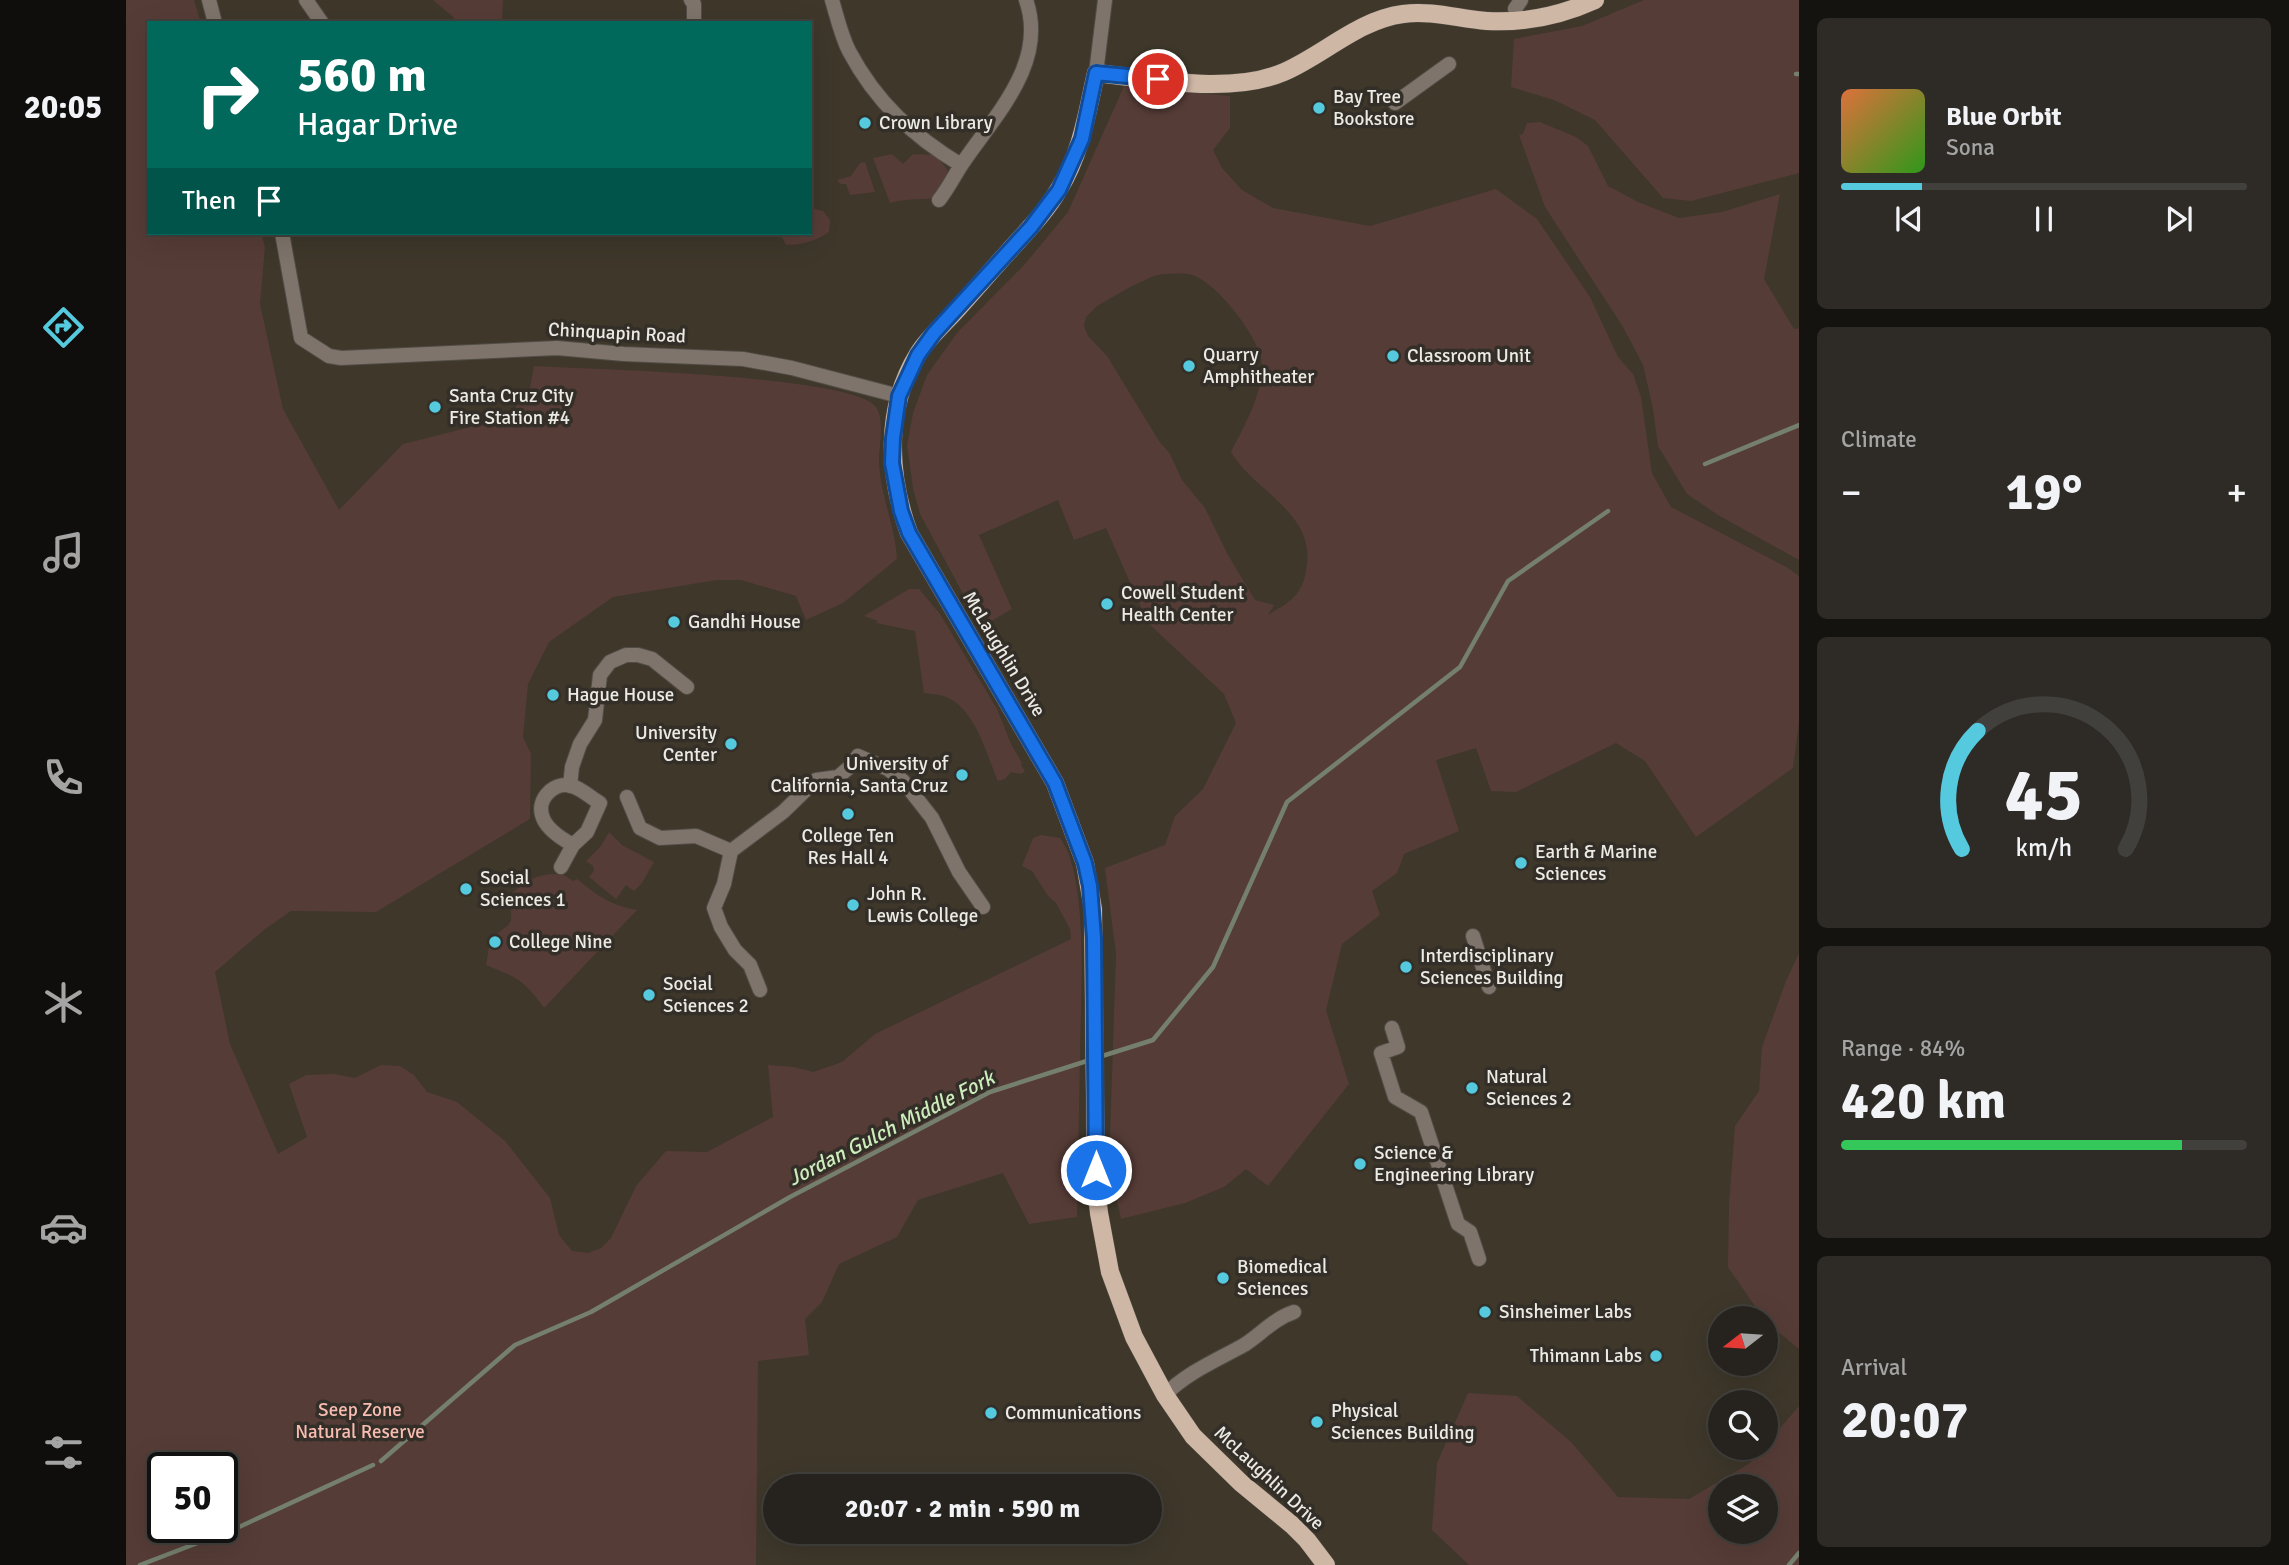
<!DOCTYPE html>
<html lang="en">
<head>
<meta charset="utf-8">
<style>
  body { margin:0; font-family:Signika,sans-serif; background:#2e2b27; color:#f1f3f6; height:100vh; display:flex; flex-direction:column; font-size:26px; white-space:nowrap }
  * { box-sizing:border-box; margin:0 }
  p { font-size:23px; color:#a4a4a4 }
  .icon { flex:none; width:38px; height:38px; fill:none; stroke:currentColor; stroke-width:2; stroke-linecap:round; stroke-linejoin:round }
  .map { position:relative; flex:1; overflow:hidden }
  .drawer { display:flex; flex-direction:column; gap:18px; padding:18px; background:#151310; width:490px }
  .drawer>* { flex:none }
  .banner { position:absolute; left:21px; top:21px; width:665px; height:214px; border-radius:0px; box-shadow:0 7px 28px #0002,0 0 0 2px #42403c; background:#00695c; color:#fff; overflow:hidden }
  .needle { width:46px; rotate:253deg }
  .tools { position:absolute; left:1582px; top:1306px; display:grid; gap:14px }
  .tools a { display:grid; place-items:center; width:70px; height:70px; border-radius:50%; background:#26231e; box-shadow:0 7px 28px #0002,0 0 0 2px #42403c; font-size:35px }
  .speed { position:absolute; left:21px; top:1452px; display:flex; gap:14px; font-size:35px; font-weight:700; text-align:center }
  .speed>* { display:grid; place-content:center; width:91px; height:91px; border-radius:50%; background:#26231e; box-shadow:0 7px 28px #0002,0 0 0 2px #42403c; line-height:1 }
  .speed .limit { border:4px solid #111; border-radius:10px; background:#fff; color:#111 }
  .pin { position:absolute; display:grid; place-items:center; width:60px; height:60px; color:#fff; margin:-30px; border:4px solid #fff; border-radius:50%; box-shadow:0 2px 7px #0007 }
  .me { position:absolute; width:77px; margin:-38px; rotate:0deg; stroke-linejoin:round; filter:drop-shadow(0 0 5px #0008) }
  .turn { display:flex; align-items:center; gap:24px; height:147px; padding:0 35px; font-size:32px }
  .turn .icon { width:91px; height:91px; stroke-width:2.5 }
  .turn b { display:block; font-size:49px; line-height:60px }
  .then { display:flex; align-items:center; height:66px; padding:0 35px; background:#0003; gap:14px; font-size:26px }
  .big { font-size:52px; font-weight:700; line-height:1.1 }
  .drawer .widget { flex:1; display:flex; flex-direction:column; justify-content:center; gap:10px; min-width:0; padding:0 24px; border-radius:10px; background:#2e2b27 }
  .drawer .dial { align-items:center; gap:0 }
  .dial svg { height:182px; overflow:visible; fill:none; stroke:#42403c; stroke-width:7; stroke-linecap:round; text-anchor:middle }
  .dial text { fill:#f1f3f6; stroke:none }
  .song { display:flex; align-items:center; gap:21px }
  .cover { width:84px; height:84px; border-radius:10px; background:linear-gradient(135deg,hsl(20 70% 55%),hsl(110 70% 35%)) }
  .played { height:7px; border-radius:4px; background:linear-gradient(90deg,#55cadf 20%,#42403c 20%) }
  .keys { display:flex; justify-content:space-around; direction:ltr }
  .heat { display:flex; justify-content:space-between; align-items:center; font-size:38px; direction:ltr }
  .charge { height:10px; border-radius:5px; background:linear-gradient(90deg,#34c759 84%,#42403c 0) }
  .trip { position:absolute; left:637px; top:1474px; width:399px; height:70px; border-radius:35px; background:#26231e; box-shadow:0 7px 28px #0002,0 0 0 2px #42403c; font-weight:700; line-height:70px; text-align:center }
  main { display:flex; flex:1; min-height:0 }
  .tab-bar { display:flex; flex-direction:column; width:126px; justify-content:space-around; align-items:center; background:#0f0e0c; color:#a4a4a4 }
  .tab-bar .icon { width:49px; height:49px }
  .tab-bar .active { color:#55cadf }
  .tab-bar b { font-size:32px; color:#f1f3f6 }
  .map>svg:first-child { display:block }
  .built { fill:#3e372a; fill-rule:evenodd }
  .green { fill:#563c37; fill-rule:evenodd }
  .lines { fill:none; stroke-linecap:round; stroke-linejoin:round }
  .stream { stroke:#757f6d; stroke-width:4.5 }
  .minor-casing { stroke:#514d46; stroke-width:16 }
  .major-casing { stroke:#514d46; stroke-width:19 }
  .minor { stroke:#7f746b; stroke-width:14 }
  .major { stroke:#cfb7a6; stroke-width:18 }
  .route-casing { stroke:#114b97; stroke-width:18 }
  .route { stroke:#1a73e8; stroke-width:12 }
  .poi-dot { fill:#55cadf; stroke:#332f28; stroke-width:2.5 }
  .labels { text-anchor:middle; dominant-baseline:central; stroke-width:7; stroke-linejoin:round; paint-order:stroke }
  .poi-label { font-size:19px; fill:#eceae5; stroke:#332f28; text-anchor:start }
  .street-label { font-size:19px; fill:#eceae5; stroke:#332f28 }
  .park-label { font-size:19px; fill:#f8bcb0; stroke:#332f28 }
  .water-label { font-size:21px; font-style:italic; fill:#cdedbd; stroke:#332f28 }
</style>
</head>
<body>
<main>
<nav class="tab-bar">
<b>20:05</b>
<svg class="icon active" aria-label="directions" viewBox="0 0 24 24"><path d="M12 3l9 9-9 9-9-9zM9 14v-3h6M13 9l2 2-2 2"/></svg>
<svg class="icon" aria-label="music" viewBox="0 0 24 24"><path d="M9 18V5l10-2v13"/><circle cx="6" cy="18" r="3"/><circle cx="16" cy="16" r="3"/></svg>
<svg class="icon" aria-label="phone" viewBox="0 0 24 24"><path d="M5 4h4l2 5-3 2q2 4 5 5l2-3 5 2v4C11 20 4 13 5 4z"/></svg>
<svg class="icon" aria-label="climate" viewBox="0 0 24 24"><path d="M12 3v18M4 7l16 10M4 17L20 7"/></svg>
<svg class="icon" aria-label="car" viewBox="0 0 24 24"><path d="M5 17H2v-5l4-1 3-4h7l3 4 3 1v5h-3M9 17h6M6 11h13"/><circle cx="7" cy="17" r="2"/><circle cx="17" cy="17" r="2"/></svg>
<svg class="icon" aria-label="filters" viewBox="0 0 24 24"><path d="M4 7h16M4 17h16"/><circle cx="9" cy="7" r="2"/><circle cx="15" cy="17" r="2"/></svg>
</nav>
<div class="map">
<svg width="1673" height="1565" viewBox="0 0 1673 1565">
  <rect width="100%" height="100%" fill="#332f28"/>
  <!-- built -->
  <path class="built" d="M0,0H1673V1565H0ZM23,23H684V233H23ZM1594,1318H1640V1363H1594ZM1594,1402H1640V1447H1594ZM37,1468H96V1528H37ZM649,1486H1024V1531H649ZM1594,1486H1640V1531H1594Z"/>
  <!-- green -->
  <path class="green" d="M0,0H68L75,23H23V233H135L139,247L134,304L157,409L213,510L277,444L380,418L403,393L408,366C459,369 727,375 750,407C759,420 753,446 753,460C754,495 769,525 771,559L717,603L680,620L670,596L615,580H591L487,597L423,642L402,684L397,737L405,754L404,819L250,912L165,911L139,929L89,972L104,1044L152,1154L181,1137L163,1084L180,1075L208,1074L229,1078L255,1065L274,1066L288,1075L301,1092L331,1102L379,1141L424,1198L433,1235L446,1251L462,1253L475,1248L485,1238L510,1186L540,1151L581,1152L647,1117L642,1065L668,1067L687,1072L716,1062L749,1034L945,939L944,929L930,903L922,896L906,871L896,866L907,838L915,835L934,838C964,876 954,1005 954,1055C953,1109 952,1163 951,1217L903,1224L877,1173L792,1200L771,1237L713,1264L696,1302L679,1319L683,1355L632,1361L630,1565H0ZM37,1468H96V1528H37Z
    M307,0H377L376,23H331L327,17Z
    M1518,0H1673V173L1565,201L1537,198L1469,120L1428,100L1385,87L1388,39L1456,26Z
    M998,86L1104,96V128L1087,150L1096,168L1116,190L1147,208L1244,226L1370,189L1411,219L1464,297L1492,357L1507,374L1515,397L1526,473L1545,507L1662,568L1673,576V722L1667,768L1570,837L1519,761L1490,743L1390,792L1365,791L1350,748L1310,760L1333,831L1278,854L1271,873L1246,891L1254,915L1216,944L1200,1010L1223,1084L1142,1186L1120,1169L1098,1187L1059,1203L995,1219L988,1188L984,1136L990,954L979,868L1039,845L1049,816L1077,789L1110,723L1098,694L1022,623L980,528L948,540L932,500L853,535L886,609L855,627L794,514L787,488L781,445L787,413L801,375L831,333L899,264L942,212ZM1037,274C1047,274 1060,272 1069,276C1093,286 1135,339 1136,365C1136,396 1118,426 1105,452C1127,490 1187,512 1181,563C1178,594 1167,600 1142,615L1148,605L1129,600L1102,555L1079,508L1056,480L1044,454L1033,441L981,356L962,336L958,326L960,317L971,306L1006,286L1028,276Z
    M1414,122L1450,137L1462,146L1482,186L1512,202L1553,218L1596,212L1654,194L1638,279L1668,329L1673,328V560L1592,515L1561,494L1532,446L1527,409L1517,365L1497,327L1419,207L1393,135L1397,134L1401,123Z
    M766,154L777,164L787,154L809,155L821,169L823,178L810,198C794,200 779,198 764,203L747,158Z
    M739,162L749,192L724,195L720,184H715L711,180L725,176L734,163Z
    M684,208L697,211L704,220L703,232C690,241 676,245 660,245L654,233H684Z
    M783,589H793L814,614L871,709L885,744L896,763L895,765L899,771L895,774L885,772L879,779L872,781C860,754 850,709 820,697C813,694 806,694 798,693L789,631L750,623L752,621L738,616Z
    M483,832L496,845L528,862L516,883L508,891L500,885L490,899L463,877L468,871L467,866L460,861L475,846Z
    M425,874L438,875L447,881L451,879C472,896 484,905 511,910L418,1008C398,980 392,978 360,965L364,940C385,920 389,930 382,897C396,884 406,876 425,874Z
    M1673,953V1349L1640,1322V1318H1637L1602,1267L1603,1204L1609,1126L1633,1091L1636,1047L1660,981Z
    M1342,1393L1391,1396L1445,1442L1492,1497L1563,1499L1624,1463L1673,1406V1565H1343L1306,1530L1311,1463ZM1594,1486H1640V1531H1594Z"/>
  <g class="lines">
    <!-- stream -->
    <path class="stream" d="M1670,74H1673
      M1579,464L1673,425
      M973,1057L1027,1040L1087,967L1161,802L1334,667L1382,581L1482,511
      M255,1461L389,1345L465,1312L664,1197L864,1092L964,1060
      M14,1565L113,1527L247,1465
      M1663,1565L1673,1553"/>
    <!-- minor casing -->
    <g class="minor-casing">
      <path id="minor" d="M83,0L89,23
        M180,0L196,23
        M565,0L568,4V23
        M706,0C711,17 715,35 723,51C750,102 787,136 835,165
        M1389,9L1395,0
        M970,73L979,0
        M1269,103L1323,64
        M813,200C822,189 828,176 836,164C869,115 922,63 900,0
        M156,233L175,338L203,356L215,358L431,348L498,354L617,359L666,368L773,396
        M444,786L446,767L454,744L469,720L474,675L484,662L500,655H512L526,659L561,687
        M501,797L514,828L534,838L570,836L605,851L598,884L588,908L595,927L609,950L624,965L634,990
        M605,851L657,812L690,780L712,777L726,765L732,756L762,769L777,781L806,818L833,872L857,907
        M435,867L447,845L461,832L474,803C465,798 456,789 446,786C429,781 411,798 416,815C419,828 436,839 447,845
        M1347,936L1363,987
        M1266,1028L1272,1047L1255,1053L1269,1097L1295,1112L1332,1224L1344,1232L1353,1259
        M1039,1395C1060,1373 1091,1360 1118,1345C1135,1334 1149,1318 1168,1312"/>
    </g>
    <!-- major casing -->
    <g class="major-casing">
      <path id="major" d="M1200,1565L1181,1540L1166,1525L1115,1483L1067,1436L1039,1395L1008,1337L984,1272L973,1213L970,1187L967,909L959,863L929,783L783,533C762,475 758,409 792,354C801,339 815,327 827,314C846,293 864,272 883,251C901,231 920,212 933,189C955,154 961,113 970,73C1027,79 1104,95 1158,72C1199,54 1232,20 1277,14C1306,10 1333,19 1361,21C1398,23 1436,15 1469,0"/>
    </g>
    <!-- minor -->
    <use href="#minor" class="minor"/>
    <!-- major -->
    <use href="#major" class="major"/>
  </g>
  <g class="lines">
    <!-- route casing -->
    <g class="route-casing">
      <path id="route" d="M970,1170L968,938L964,886L959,863L929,783L783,533L775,511L766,463L767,438L773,396L792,355L808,333L905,227L933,190L956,139L970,73L1032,79"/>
    </g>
    <!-- route -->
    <use href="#route" class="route"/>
  </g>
  <!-- markers -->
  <g class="poi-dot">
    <circle cx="1193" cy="108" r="7"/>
    <circle cx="739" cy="123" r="7"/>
    <circle cx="1267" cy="356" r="7"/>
    <circle cx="1063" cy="366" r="7"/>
    <circle cx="309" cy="407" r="7"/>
    <circle cx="981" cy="604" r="7"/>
    <circle cx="548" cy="622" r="7"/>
    <circle cx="427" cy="695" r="7"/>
    <circle cx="605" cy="744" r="7"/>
    <circle cx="836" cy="775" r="7"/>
    <circle cx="722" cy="814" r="7"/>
    <circle cx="1395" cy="863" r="7"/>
    <circle cx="340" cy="889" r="7"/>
    <circle cx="727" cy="905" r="7"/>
    <circle cx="369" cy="942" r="7"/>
    <circle cx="1280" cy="967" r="7"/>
    <circle cx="523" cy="995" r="7"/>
    <circle cx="1346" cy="1088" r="7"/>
    <circle cx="1234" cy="1164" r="7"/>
    <circle cx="1097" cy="1278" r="7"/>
    <circle cx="1359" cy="1312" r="7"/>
    <circle cx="1530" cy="1356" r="7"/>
    <circle cx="865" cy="1413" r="7"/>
    <circle cx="1191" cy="1422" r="7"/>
  </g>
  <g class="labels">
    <!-- poi labels -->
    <g class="poi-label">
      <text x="1207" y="97">Bay Tree<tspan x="1207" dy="22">Bookstore</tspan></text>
      <text x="753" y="123">Crown Library</text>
      <text x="1077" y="355">Quarry<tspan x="1077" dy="22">Amphitheater</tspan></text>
      <text x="1281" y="356">Classroom Unit</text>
      <text x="323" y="396">Santa Cruz City<tspan x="323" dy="22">Fire Station #4</tspan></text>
      <text x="995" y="593">Cowell Student<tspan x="995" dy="22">Health Center</tspan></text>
      <text x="562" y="622">Gandhi House</text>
      <text x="441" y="695">Hague House</text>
      <text x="591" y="733" text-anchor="end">University<tspan x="591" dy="22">Center</tspan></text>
      <text x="822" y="764" text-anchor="end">University of<tspan x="822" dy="22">California, Santa Cruz</tspan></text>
      <text x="722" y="836" text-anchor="middle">College Ten<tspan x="722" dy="22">Res Hall 4</tspan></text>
      <text x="1409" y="852">Earth &amp; Marine<tspan x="1409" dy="22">Sciences</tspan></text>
      <text x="354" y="878">Social<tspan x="354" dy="22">Sciences 1</tspan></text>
      <text x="741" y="894">John R.<tspan x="741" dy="22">Lewis College</tspan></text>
      <text x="383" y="942">College Nine</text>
      <text x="1294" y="956">Interdisciplinary<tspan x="1294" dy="22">Sciences Building</tspan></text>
      <text x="537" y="984">Social<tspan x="537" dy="22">Sciences 2</tspan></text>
      <text x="1360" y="1077">Natural<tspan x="1360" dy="22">Sciences 2</tspan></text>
      <text x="1248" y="1153">Science &amp;<tspan x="1248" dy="22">Engineering Library</tspan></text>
      <text x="1111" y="1267">Biomedical<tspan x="1111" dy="22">Sciences</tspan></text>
      <text x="1373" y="1312">Sinsheimer Labs</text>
      <text x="1516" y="1356" text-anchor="end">Thimann Labs</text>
      <text x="1205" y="1411">Physical<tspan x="1205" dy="22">Sciences Building</tspan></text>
      <text x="879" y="1413">Communications</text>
    </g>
    <!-- street labels -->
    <g class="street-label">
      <text transform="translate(491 333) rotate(3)">Chinquapin Road</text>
      <text transform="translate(878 654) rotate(59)">McLaughlin Drive</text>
      <text transform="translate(1143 1478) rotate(43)">McLaughlin Drive</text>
    </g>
    <!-- park labels -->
    <g class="park-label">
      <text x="234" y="1410">Seep Zone<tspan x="234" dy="22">Natural Reserve</tspan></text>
    </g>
    <!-- water labels -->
    <g class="water-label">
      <text transform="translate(765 1128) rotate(-27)">Jordan Gulch Middle Fork</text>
    </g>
  </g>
</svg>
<div class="tools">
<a><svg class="needle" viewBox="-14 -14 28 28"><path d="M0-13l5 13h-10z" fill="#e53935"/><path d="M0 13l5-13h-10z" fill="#a4a4a4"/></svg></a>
<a><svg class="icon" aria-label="search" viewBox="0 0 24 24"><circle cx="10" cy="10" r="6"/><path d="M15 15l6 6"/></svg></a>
<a><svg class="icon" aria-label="layers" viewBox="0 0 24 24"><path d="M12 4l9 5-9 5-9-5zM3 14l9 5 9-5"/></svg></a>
</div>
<div class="speed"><div class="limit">50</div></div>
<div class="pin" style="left:1032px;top:79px;background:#d93025"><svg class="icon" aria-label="arrive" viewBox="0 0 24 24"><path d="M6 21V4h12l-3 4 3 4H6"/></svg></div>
<svg class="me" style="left:970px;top:1170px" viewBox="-20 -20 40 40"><circle r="17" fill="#1a73e8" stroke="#fff" stroke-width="3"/><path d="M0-11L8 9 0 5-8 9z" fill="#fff"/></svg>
<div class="trip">20:07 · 2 min · 590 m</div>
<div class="banner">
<div class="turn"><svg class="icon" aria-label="right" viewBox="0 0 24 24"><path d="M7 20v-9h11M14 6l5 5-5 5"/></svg><div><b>560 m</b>Hagar Drive</div></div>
<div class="then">Then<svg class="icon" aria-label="arrive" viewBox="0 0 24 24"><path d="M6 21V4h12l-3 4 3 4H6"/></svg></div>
</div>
</div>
<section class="drawer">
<div class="widget">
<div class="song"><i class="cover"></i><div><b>Blue Orbit</b><p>Sona</p></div></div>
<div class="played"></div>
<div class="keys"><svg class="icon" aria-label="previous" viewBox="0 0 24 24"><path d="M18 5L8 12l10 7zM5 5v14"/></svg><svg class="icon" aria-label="pause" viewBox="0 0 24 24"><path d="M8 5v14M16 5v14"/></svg><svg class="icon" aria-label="next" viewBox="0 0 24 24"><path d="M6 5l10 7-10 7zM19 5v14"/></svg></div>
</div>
<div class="widget"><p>Climate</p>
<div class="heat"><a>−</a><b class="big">19°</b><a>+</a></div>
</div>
<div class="widget dial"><svg viewBox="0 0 100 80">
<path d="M14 69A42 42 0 1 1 86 69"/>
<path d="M14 69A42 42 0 0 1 21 17" stroke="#55cadf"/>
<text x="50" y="56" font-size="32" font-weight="700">45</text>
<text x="50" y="72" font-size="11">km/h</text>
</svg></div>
<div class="widget"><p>Range · 84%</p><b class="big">420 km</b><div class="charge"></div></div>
<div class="widget"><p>Arrival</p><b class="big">20:07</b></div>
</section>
</main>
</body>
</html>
